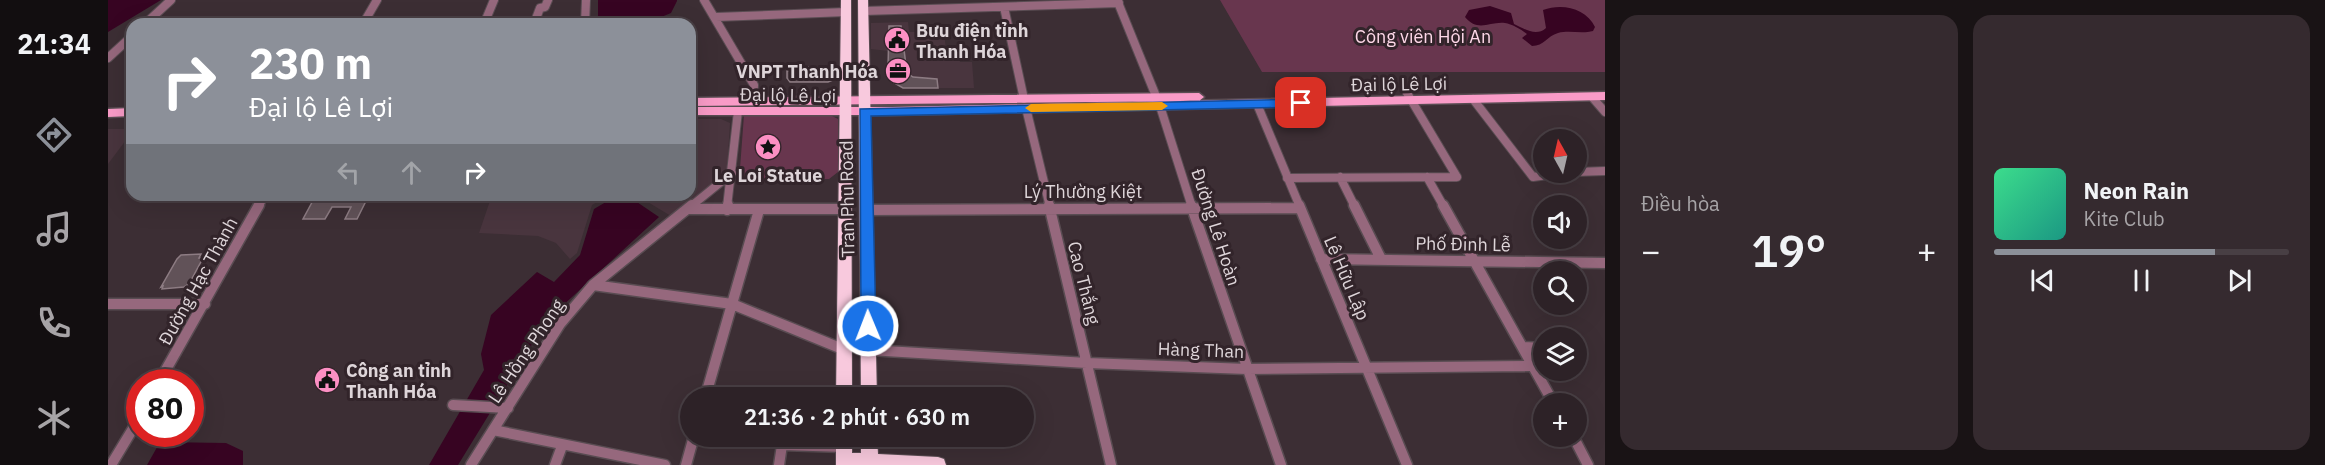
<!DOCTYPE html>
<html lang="vi">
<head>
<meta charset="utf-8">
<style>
  body { margin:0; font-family:"IBM Plex Sans",sans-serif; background:#352a2f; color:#f1f3f6; height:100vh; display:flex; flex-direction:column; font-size:22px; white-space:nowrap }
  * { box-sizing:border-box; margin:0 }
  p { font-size:20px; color:#a7a4a7 }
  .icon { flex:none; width:33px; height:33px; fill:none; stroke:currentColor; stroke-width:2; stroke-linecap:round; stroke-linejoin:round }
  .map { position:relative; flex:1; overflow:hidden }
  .drawer { display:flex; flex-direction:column; gap:15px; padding:15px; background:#191315; width:720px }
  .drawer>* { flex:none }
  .banner { position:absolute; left:18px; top:18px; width:570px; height:183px; border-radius:18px; box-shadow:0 6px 24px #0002,0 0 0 2px #483f44; background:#8c9099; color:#fff; overflow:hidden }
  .needle { width:39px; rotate:352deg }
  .controls { position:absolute; left:1425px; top:129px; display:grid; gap:12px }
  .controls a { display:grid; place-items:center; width:54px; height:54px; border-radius:50%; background:#2d2227; box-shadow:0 6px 24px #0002,0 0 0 2px #483f44; font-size:30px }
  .speed { position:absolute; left:18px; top:369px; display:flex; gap:12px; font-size:30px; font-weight:700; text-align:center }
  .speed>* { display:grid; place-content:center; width:78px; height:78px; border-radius:50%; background:#2d2227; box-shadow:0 6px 24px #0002,0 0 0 2px #483f44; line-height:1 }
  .speed .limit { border:9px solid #d22; background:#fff; color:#111 }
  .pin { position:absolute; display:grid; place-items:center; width:51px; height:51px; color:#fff; margin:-26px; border-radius:12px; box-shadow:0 3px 9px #0006 }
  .me { position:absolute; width:66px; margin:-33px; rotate:359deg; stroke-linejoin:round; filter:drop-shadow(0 0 4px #0008) }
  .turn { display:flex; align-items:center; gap:21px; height:126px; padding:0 24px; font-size:27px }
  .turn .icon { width:78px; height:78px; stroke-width:2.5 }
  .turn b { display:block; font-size:42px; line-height:51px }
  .lanes { display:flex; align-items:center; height:57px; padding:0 24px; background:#0003; justify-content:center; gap:30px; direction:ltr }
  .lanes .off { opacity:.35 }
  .big { font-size:45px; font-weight:600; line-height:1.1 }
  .drawer .card { flex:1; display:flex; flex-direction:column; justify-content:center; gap:9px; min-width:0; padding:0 21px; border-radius:18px; background:#352a2f }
  .song { display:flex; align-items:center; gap:18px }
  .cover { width:72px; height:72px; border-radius:9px; background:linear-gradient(135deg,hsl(150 70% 55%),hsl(170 70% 35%)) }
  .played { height:6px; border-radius:3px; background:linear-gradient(90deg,#8c9099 75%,#483f44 75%) }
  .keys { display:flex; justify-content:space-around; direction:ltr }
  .heat { display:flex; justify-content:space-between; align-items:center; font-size:33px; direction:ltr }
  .drawer .tiles { flex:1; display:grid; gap:15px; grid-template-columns:repeat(2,1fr) }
  .trip { position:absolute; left:572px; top:387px; width:354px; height:60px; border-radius:30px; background:#2d2227; box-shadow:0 6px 24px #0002,0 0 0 2px #483f44; font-weight:600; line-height:60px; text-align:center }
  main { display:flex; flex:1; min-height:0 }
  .menu { display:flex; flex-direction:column; width:108px; justify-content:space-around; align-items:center; background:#120e10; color:#a7a4a7 }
  .menu .icon { width:42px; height:42px }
  .menu .active { color:#8c9099 }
  .menu b { font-size:27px; color:#f1f3f6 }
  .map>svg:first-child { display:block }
  .built { fill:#49353e }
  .green { fill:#68364e }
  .water { fill:#370422 }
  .building { fill:#615258; stroke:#8d7c83; stroke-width:1.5 }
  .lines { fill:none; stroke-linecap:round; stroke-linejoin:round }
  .minor-far1-casing { stroke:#594c52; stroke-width:10 }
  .minor-casing { stroke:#594c52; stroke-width:13 }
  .major-casing { stroke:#594c52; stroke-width:3 }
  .highway-casing { stroke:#594c52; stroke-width:2 }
  .minor-far1 { stroke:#96687d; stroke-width:8 }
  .minor { stroke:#96687d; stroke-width:10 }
  .major { fill:#f99bc7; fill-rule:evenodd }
  .highway { fill:#f8c9dd; fill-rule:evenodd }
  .route { fill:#1a73e8; stroke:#114b97; stroke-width:1.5 }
  .slow { fill:#f59e0b }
  .labels { text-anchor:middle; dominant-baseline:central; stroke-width:6; stroke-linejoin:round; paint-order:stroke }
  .poi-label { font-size:18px; font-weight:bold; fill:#ded5d9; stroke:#32242a; text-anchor:start }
  .park-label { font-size:18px; fill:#fed8e8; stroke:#32242a }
  .street-label { font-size:18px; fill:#ded5d9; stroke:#32242a }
</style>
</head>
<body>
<main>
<nav class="menu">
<b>21:34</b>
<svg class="icon active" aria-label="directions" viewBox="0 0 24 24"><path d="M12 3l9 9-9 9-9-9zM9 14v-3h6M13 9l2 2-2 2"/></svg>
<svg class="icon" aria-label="music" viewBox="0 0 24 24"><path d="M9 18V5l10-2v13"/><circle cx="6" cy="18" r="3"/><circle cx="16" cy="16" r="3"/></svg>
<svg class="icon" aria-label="phone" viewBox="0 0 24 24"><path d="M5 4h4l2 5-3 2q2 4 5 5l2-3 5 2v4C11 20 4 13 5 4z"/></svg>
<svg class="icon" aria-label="climate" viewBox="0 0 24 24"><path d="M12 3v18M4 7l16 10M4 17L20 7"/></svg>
</nav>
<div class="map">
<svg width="1497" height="465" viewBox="0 0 1497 465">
  <rect width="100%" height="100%" fill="#3c2e34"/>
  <!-- built -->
  <path class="built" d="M800,22L801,32H836L838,50L850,51L852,62H864L866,88H795L783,81L780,51L763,49V23Z
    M582,119H613L622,123L619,172L563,216L528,195H582Z
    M0,129H24V132L0,164Z
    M384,195H501L484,205L469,253L462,259L448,243L430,236L371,233Z"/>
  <!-- green -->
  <path class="green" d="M1112,0H1497V72H1154Z
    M720,114L730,119V172L721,179L631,182L636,115Z"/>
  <!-- water -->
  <path class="water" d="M0,0H53L0,32Z
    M490,0H569V1L563,13L536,24H493L490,21Z
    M1382,6L1403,13L1406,24C1417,29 1428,37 1438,28L1435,10C1454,3 1478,8 1487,27L1485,31C1474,34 1461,30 1450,33C1439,36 1436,46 1424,46L1414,38L1419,34C1414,30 1404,24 1397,23C1382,21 1370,33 1357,17L1361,10Z
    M523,198L551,217L439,320L350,465H321L376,370L373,354L383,315L429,272L446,282L472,255L486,209L503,199Z
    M52,442L118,443L135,451V465H39Z"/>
  <!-- building -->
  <path class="building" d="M781,26H793L799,73L805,77L829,79L830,88H795L783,81L782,68H780Z
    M687,67H717V71H725V80L720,82H682L679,78V71H684Z
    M208,195L247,197L248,195H261L249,219H237L243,207H224L217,219H195Z
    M93,254L91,258H95L81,284L76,287L54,289L55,286L53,287L69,259L73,255Z"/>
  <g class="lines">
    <!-- minor-far1 casing -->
    <g class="minor-far1-casing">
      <path id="minor-far1" d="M596,0L646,85L645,101
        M1009,0L1052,106L1084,207
        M896,7L916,99
        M755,11L1011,3
        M608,17L738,12
        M37,24L63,0
        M255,24L269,0
        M376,24L386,0
        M426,24L432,8L437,7L440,0
        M477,24L478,0
        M0,58L24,36
        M1299,93L1349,177
        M1484,97L1497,112
        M1365,99L1425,177L1462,172
        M1149,104L1192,207
        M918,108L942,207
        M1468,172L1497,171
        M1232,177L1247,207
        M1319,177L1336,207
        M1179,178L1349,177
        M150,207L157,195
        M582,207L624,173
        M619,207L630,111"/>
    </g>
    <!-- minor casing -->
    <g class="minor-casing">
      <path id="minor" d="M941,205L1003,465
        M1083,205L1173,465
        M1191,205L1299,465
        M1246,205L1273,259
        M1335,205L1446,404
        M580,209H738
        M619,210L620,205
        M759,210L1191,208
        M1213,259L1497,263
        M485,285L624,304L737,350
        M0,304H97
        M1415,347L1436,348
        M761,350L979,363L1139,369L1425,366
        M51,382L151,205
        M597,398L651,210
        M345,405L400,408
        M385,430L557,465
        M1465,436L1480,465
        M3,465L32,417
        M363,465L452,324L485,285L584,205
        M447,465L454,446
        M578,465L586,436
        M671,465L674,445L736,447"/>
    </g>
    <!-- major casing -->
    <g class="major-casing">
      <path id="major" d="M1497,92V100L784,115H582V107H784Z
        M1091,93L1096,97L1091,101L582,106V98Z
        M24,108V116L0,117V109Z"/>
    </g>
    <!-- highway casing -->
    <g class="highway-casing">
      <path id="highway" d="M733,0H743L744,398H728Z
        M750,0H760L769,398H753Z
        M728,436H744V453H753V436H769L770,454L830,457L836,459L838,465H728Z"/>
    </g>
    <!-- minor-far1 -->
    <use href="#minor-far1" class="minor-far1"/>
    <!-- minor -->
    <use href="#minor" class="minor"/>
    <!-- major -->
    <use href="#major" class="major"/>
    <!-- highway -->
    <use href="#highway" class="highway"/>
  </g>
  <!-- route -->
  <path class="route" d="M1193,99L1199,103L1193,107L763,116L768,326L766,331L760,333L755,331L753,326L752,109Z"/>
  <!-- slow -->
  <path class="slow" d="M1054,102L1060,106L1054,110L923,112L917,108L923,104Z"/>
  <!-- icons -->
  <defs>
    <g id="civic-disc" transform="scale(1.35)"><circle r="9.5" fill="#fc8fc3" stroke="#32242a"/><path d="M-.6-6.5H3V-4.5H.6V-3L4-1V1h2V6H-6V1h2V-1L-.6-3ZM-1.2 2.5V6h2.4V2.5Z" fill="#111"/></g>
    <g id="office-disc" transform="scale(1.35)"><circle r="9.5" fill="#fc8fc3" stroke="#32242a"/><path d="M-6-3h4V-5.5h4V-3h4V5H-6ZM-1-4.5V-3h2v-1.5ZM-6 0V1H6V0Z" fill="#111"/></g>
    <g id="sight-disc" transform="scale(1.35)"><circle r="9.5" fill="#fc8fc3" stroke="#32242a"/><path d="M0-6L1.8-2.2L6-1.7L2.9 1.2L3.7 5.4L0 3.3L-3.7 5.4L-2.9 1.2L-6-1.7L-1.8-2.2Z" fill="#111"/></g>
  </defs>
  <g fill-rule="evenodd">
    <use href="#civic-disc" x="789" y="40"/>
    <use href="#office-disc" x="790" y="71"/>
    <use href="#sight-disc" x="660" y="147"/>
    <use href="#civic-disc" x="219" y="380"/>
  </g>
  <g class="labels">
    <!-- poi labels -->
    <g class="poi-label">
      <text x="808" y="30">Bưu điện tỉnh<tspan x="808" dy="21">Thanh Hóa</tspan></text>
      <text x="770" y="71" text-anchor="end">VNPT Thanh Hóa</text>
      <text x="660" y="175" text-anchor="middle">Le Loi Statue</text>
      <text x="238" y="370">Công an tỉnh<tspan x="238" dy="21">Thanh Hóa</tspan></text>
    </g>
    <!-- park labels -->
    <g class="park-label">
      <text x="1315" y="36">Công viên Hội An</text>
    </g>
    <!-- street labels -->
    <g class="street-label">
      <text transform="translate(1291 84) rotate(-1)">Đại lộ Lê Lợi</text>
      <text transform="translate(680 95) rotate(1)">Đại lộ Lê Lợi</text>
      <text x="975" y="191">Lý Thường Kiệt</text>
      <text transform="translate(739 199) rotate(-91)">Tran Phu Road</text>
      <text transform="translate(1108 227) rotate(72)">Đường Lê Hoàn</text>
      <text transform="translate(1355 244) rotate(1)">Phố Đinh Lễ</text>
      <text transform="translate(1239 278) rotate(67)">Lê Hữu Lập</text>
      <text transform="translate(90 281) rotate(-61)">Đường Hạc Thành</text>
      <text transform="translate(976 283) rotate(76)">Cao Thắng</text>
      <text transform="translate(1093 350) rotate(2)">Hàng Than</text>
      <text transform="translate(418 351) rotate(-56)">Lê Hồng Phong</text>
    </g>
  </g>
</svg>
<div class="controls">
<a><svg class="needle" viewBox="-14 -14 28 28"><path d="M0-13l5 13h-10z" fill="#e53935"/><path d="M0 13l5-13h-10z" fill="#a7a4a7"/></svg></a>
<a><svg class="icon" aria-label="sound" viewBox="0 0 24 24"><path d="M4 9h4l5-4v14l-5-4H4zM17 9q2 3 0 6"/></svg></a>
<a><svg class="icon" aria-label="search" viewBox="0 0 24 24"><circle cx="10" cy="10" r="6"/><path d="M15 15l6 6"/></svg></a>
<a><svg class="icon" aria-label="layers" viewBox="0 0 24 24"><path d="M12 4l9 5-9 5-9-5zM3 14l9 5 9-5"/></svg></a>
<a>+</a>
</div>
<div class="speed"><div class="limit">80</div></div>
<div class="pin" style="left:1193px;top:103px;background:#d93025"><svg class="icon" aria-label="arrive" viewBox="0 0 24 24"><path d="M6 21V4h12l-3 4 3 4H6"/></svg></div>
<svg class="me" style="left:760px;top:326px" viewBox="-20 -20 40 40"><circle r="17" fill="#1a73e8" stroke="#fff" stroke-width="3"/><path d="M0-11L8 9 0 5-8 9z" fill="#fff"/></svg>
<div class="trip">21:36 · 2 phút · 630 m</div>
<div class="banner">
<div class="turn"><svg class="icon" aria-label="right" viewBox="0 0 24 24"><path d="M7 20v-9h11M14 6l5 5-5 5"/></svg><div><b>230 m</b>Đại lộ Lê Lợi</div></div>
<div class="lanes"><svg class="icon off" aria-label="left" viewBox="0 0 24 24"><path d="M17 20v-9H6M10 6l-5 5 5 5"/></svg><svg class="icon off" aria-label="ahead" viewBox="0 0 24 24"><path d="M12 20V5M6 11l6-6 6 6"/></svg><svg class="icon" aria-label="right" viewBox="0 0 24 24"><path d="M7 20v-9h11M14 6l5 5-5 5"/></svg></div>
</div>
</div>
<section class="drawer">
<div class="tiles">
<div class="card"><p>Điều hòa</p>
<div class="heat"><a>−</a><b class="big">19°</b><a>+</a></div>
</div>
<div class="card">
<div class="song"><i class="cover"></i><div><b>Neon Rain</b><p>Kite Club</p></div></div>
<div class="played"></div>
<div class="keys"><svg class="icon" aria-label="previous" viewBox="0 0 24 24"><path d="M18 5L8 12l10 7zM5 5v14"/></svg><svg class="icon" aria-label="pause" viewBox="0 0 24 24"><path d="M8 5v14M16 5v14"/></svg><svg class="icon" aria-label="next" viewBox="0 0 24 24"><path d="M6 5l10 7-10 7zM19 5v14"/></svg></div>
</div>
</div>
</section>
</main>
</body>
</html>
